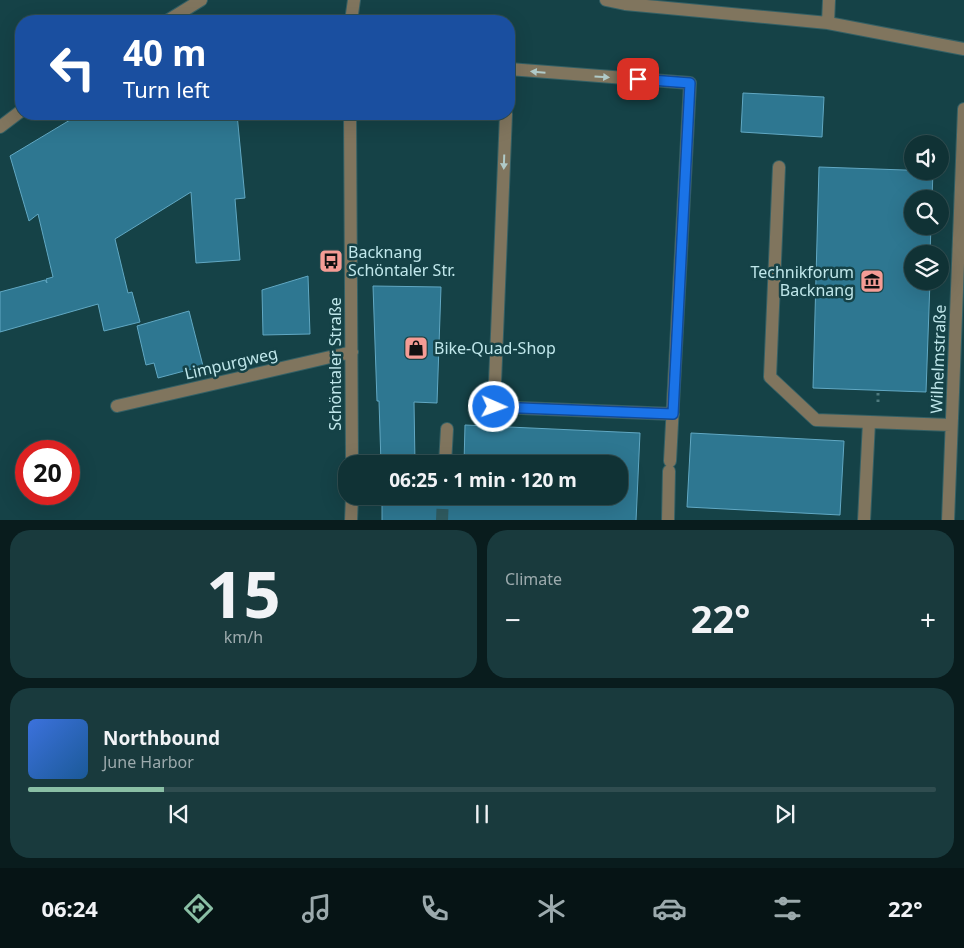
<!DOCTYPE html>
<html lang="en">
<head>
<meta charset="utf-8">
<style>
  body { margin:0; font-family:"Noto Sans",sans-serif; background:#193a3d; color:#f1f3f6; height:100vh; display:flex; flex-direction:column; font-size:19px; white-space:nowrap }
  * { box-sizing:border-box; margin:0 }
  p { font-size:16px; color:#9caaad }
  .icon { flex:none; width:28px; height:28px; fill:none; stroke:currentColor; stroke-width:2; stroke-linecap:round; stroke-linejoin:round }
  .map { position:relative; height:520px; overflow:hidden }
  .sheet { display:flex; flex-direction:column; gap:10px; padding:10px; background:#091c1d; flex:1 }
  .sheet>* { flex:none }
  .banner { position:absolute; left:15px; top:15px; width:500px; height:105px; border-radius:20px; box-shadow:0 5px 20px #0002,0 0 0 1px #304d50; background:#1a4fa0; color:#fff; overflow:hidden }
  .tools { position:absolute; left:904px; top:135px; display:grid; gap:10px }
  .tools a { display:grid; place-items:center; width:45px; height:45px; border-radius:50%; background:#103235; box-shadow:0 5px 20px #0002,0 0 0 1px #304d50; font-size:25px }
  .speed { position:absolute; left:15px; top:440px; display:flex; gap:10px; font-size:25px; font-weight:700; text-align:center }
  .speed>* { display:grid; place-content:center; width:65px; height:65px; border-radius:50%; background:#103235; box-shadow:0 5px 20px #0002,0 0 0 1px #304d50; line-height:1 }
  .speed .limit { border:8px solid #d22; background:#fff; color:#111 }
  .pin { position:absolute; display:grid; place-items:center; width:42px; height:42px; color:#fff; margin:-21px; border-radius:10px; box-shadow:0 2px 8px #0006 }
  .me { position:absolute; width:55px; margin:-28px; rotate:92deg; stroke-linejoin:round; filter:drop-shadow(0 0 4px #0008) }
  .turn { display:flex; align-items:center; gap:18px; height:105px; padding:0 25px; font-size:22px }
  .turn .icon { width:65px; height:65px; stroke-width:2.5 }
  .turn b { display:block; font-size:35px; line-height:42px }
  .big { font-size:38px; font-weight:700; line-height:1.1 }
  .sheet .widget { flex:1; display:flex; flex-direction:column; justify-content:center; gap:8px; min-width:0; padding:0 18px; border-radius:20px; background:#193a3d }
  .sheet .dial { align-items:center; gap:0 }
  .dial b { font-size:65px; line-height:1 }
  .song { display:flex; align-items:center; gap:15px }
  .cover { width:60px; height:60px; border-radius:8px; background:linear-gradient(135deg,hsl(220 70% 55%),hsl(210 70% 35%)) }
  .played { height:5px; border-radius:2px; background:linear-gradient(90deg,#8abfa5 15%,#304d50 15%) }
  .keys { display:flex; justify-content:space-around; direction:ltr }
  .heat { display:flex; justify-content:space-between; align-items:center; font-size:28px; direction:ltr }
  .sheet .tiles { flex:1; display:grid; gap:10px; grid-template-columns:1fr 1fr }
  .widget:last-child { grid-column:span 2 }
  .trip { position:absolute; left:338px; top:455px; width:290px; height:50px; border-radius:20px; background:#103235; box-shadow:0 5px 20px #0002,0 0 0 1px #304d50; font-weight:700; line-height:50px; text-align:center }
  .menu { display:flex; height:80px; justify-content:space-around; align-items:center; background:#061415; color:#9caaad }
  .menu .icon { width:35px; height:35px }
  .menu .current { color:#8abfa5 }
  .menu b { font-size:22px; color:#f1f3f6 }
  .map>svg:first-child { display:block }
  .building { fill:#2e7791; stroke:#61a8c3 }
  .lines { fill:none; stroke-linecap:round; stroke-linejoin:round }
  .minor-tunnel { stroke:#2f5b60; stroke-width:12; stroke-dasharray:12 6; stroke-linecap:butt }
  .minor-casing { stroke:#346065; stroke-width:14 }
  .path { stroke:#4f7a7f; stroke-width:3; stroke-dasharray:2.5 4; stroke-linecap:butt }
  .minor { stroke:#80755e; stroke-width:12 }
  .oneway { fill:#b0cac8 }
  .route-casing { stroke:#114b97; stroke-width:12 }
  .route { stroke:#1a73e8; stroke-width:9 }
  .labels { text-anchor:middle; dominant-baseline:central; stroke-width:5; stroke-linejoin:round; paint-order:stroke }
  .poi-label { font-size:16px; fill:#c0e7eb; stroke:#154247; text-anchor:start }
  .street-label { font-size:16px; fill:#c0e7eb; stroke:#154247 }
</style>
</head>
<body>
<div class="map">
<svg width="964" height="521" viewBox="0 0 964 521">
  <rect width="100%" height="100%" fill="#154247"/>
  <!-- building -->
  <path class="building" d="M743,93L824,97L822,137L741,132Z
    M80,114H237L245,198L235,199L240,260L196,263L191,192L115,239L128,293L132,292L140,322L104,331L98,304L0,332V292L45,280L47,283L46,279L53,277L38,214L29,221L10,156Z
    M819,167L933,171L932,199H912V226H931L930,254H912V281H930L926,392L813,388Z
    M308,276L310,334L263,335L262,290Z
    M373,286L441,287L437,403L414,402L415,464H381L379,401H377Z
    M189,311L203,366L158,378L154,363L146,365L137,326Z
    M465,425L640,433L636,521H382V496H619V464H464Z
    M691,433L844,441L840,515L687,507Z"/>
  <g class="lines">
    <!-- minor-tunnel -->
    <path class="minor-tunnel" d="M442,521L443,496"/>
    <!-- minor casing -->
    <g class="minor-casing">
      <path id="minor" d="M606,0L625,4L828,23L964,49
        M167,21L201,0
        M351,21L354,0
        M828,23L829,0
        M509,69L690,83L670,461
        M350,114L352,464
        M506,114L494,407L673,414
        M0,127L21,111
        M779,167L770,377L816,420L951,425
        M117,406L352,352
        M445,464L447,429
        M351,521L352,496
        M668,521L669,471
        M864,521L869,422
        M948,521L964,109"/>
    </g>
    <!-- path -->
    <path class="path" d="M878,402V390"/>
    <!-- minor -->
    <use href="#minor" class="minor"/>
  </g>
  <!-- one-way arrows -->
  <defs><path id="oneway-solid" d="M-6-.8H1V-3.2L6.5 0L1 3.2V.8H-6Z" transform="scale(1.25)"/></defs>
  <g class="oneway">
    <use href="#oneway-solid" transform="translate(538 72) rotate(-175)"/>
    <use href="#oneway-solid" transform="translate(602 77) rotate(4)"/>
    <use href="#oneway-solid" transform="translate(504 162) rotate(92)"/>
  </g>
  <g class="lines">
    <!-- route casing -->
    <g class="route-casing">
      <path id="route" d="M494,407L673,414L690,83L638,79"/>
    </g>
    <!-- route -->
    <use href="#route" class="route"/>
  </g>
  <!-- icons -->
  <defs>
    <g id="bus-square" transform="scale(1.25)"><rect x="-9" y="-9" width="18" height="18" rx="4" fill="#f59c95" stroke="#154247"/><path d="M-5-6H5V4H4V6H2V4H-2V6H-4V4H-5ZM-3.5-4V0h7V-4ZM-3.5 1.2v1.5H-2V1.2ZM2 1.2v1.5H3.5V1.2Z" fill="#111"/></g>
    <g id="museum-square" transform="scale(1.25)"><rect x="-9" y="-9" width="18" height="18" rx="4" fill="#f59c95" stroke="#154247"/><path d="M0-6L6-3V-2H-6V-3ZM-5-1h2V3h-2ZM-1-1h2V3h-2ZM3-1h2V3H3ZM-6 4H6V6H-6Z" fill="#111"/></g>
    <g id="shop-square" transform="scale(1.25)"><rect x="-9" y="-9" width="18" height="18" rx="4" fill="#f59c95" stroke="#154247"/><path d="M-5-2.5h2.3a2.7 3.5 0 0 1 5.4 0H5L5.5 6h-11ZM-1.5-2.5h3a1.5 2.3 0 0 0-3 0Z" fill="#111"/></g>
  </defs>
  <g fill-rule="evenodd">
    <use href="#bus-square" x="331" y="261"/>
    <use href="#museum-square" x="872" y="281"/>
    <use href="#shop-square" x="416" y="348"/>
  </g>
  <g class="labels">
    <!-- poi labels -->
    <g class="poi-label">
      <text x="348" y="252">Backnang<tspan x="348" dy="18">Schöntaler Str.</tspan></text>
      <text x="854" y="272" text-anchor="end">Technikforum<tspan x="854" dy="18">Backnang</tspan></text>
      <text x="434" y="348">Bike-Quad-Shop</text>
    </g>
    <!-- street labels -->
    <g class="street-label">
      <text transform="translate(938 359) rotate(-88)">Wilhelmstraße</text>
      <text transform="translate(231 363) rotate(-13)">Limpurgweg</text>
      <text transform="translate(335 364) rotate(-90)">Schöntaler Straße</text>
    </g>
  </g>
</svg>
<div class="tools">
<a><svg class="icon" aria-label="sound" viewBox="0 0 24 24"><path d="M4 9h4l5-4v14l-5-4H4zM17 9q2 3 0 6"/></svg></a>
<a><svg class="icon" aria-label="search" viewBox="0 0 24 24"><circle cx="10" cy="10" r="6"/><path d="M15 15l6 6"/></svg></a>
<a><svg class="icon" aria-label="layers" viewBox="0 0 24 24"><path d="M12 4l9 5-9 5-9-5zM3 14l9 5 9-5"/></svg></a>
</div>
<div class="speed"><div class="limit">20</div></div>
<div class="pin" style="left:638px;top:79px;background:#d93025"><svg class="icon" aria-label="arrive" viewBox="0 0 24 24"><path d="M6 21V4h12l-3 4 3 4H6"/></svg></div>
<svg class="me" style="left:494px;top:407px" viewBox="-20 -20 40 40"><circle r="17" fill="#1a73e8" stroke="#fff" stroke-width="3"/><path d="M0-11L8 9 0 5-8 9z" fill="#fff"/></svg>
<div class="trip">06:25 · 1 min · 120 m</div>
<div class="banner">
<div class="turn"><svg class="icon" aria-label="left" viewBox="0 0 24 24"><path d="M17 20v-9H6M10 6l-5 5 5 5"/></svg><div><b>40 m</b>Turn left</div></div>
</div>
</div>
<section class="sheet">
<div class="tiles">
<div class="widget dial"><b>15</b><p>km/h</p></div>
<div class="widget"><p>Climate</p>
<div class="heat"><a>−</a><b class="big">22°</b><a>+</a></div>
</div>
<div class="widget">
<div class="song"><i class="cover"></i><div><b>Northbound</b><p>June Harbor</p></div></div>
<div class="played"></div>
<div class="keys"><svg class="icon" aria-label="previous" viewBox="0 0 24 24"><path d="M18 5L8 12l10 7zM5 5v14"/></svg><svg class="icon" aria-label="pause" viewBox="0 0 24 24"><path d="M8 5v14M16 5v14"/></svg><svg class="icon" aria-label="next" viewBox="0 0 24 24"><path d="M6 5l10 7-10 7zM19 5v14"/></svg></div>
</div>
</div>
</section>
<nav class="menu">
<b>06:24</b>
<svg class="icon current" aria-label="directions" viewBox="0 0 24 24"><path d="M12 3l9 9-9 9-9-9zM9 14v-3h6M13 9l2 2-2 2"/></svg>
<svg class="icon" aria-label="music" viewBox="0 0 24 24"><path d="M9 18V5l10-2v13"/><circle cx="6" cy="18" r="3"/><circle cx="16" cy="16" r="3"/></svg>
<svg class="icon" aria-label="phone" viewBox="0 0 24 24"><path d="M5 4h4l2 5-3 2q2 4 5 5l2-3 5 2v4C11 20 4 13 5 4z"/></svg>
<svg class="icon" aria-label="climate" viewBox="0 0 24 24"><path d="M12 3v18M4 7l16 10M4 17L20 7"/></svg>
<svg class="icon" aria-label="car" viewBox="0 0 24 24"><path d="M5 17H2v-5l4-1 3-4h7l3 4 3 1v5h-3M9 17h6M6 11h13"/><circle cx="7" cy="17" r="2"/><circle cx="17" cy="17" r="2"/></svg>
<svg class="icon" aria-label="filters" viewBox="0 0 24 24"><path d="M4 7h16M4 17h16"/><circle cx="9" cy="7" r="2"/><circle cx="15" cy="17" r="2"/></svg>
<b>22°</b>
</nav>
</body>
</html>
